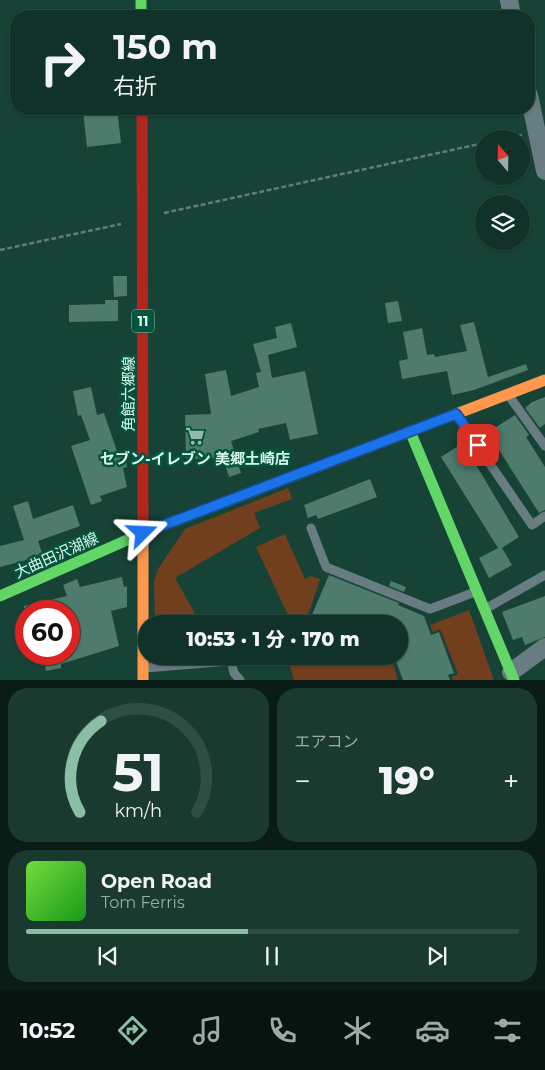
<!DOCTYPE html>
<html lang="ja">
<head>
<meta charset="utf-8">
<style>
  body { margin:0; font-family:Montserrat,"Noto Sans JP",sans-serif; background:#1a3a30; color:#f1f3f6; height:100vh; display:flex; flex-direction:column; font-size:19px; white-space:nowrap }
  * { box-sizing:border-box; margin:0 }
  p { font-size:16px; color:#9caaa8 }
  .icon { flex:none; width:28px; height:28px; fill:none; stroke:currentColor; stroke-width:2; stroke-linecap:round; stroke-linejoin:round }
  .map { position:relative; height:680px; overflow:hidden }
  .panel { display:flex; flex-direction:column; gap:8px; padding:8px; background:#091c16; flex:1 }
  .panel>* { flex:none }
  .top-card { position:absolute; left:10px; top:10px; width:525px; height:105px; border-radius:20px; box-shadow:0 1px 4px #0004,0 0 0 1px #304d45; background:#113228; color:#f1f3f6; overflow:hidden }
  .needle { width:32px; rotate:340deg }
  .fabs { position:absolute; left:475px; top:130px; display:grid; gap:10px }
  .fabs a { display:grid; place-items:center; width:55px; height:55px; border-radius:50%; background:#113228; box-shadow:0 1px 4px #0004,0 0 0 1px #304d45; font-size:25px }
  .speed { position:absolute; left:15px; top:600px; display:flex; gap:10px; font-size:25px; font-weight:700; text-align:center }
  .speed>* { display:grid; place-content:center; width:65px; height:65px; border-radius:50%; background:#113228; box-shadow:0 1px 4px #0004,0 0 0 1px #304d45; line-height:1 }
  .speed .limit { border:8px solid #d22; background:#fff; color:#111 }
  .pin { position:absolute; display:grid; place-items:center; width:42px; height:42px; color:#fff; margin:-21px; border-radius:10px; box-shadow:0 2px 8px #0006 }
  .me { position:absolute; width:55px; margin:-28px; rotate:69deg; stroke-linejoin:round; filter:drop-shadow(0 0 4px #0008) }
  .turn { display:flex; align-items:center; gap:18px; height:105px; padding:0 20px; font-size:22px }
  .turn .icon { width:65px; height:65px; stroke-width:2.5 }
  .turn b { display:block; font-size:35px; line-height:42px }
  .big { font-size:38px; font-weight:800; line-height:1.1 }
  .panel .widget { flex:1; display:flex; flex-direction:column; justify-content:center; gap:8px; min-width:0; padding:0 18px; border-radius:20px; background:#1a3a30 }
  .panel .dial { align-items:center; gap:0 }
  .dial svg { height:130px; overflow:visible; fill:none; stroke:#304d45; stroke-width:7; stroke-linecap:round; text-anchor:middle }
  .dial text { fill:#f1f3f6; stroke:none }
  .song { display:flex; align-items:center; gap:15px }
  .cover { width:60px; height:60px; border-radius:8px; background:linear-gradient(135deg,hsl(100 70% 55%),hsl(120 70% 35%)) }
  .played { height:5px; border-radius:2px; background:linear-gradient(90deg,#8abfa5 45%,#304d45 45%) }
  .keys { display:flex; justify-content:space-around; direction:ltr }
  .heat { display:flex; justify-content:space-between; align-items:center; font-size:28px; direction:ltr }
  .panel .tiles { flex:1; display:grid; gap:8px; grid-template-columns:1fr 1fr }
  .widget:last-child { grid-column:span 2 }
  .trip { position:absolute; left:138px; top:615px; width:270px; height:50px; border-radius:25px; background:#113228; box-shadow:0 1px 4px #0004,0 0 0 1px #304d45; font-weight:800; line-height:50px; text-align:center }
  .menu { display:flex; height:80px; justify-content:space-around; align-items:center; background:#071410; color:#9caaa8 }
  .menu .icon { width:35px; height:35px }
  .menu .current { color:#8abfa5 }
  .menu b { font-size:22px; color:#f1f3f6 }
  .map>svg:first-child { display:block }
  .green { fill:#723f1e }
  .building { fill:#4f7b6d }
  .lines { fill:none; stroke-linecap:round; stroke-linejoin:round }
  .path { stroke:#657b7a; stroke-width:2.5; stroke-dasharray:5 2.5; stroke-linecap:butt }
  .lane { stroke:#687d81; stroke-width:9 }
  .street { stroke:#687d81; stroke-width:18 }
  .fast { stroke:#63d668; stroke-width:11 }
  .slow { stroke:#ff974d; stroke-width:11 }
  .jam { stroke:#b3261e; stroke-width:11 }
  .route-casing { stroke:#114b97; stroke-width:12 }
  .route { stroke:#1a73e8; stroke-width:9 }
  .labels { text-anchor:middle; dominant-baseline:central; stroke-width:5; stroke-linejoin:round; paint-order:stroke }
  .shield { fill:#05543e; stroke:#99c8b7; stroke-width:1 }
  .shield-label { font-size:14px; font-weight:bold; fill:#d8f9eb }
  .street-label { font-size:15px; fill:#d8f9eb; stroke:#05543e }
  .poi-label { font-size:15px; font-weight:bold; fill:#d8f9eb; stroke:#05543e }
</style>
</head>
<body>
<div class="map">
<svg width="545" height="680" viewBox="0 0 545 680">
  <rect width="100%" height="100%" fill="#174236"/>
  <!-- green -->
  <path class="green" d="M288,488L292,499L254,513L260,528L175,578L201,624H155L154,581L158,569L185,529Z
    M285,534L305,579L311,576L320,579L305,624H272L289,617L256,547Z
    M469,610L494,680H453L452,677L458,674L440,629L433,632L430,625Z
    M287,656H390L398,680H294Z"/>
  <!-- building -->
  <path class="building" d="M99,109H117L121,143L87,147L83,111Z
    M113,276H127V296L114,297Z
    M105,300H118V321L69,322V305L105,304Z
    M398,301L402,321L388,323L385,303Z
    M474,322L488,377L526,364L528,370L474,390L452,395L447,371L402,379L399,361L408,359L403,332L422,328L427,355L434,354L435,357L467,351L460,325Z
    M291,323L297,347L268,355L272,378L305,371L318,434L290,440L286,423L258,429L259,432L231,441L241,473L229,477L223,458L186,459L185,415L211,414L205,374L226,370L231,396L259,387L256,373L261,372L253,344L277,338L275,327Z
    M91,387L97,415L104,413L118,454L125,451L127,467L123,468L127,487L100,496L102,501L91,505L71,446L90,440L81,415L78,416L73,391Z
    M545,397V424L540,428L525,408L532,402Z
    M515,415L529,435L526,437L545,467V510L539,513L499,450L496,452L485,434Z
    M463,443L519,537L502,548L512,565L489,578L479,558L498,548L441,457Z
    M370,479L377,497L318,519L316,515L308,518L304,505Z
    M28,501L33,519L73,505L80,526L38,541L42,553L23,561L0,567V546L24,540L13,506Z
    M329,575L399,603L398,605L424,616L431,635L439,632L454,673L448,675L450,680H403L394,656H399V624H308Z
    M122,577L124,587L127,586V607L111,611L119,646L61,664V668L46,671L43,654H69V611H24V606L67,596L63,585L77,579L80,587Z
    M391,581L406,587L404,592L389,586Z
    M545,596V637L525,645L522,637L513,640L502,612Z"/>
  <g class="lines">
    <!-- path -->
    <path class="path" d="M504,139L522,135
      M164,213L484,143
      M0,250L121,224"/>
    <!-- lane -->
    <path class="lane" d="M509,396L545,446
      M457,416L532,525L545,516
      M311,528L326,567L430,609L475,592
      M487,608L545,575
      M231,661L234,673L240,680
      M145,668L231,661L233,656"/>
    <!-- street -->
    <path class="street" d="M509,0L512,16
      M529,95L545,171
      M511,672L545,647"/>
    <!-- fast -->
    <path class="fast" d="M141,0V16
      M410,431L514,680
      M0,596L143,533L228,501"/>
    <!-- slow -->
    <path class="slow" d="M228,501L545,380
      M143,524V680"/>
    <!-- jam -->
    <path class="jam" d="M142,109L143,524"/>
  </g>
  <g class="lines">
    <!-- route casing -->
    <g class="route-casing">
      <path id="route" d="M143,533L456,414L478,445"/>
    </g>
    <!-- route -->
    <use href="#route" class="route"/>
  </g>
  <!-- icons -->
  <defs>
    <g id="supermarket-bare" transform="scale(1.5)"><path d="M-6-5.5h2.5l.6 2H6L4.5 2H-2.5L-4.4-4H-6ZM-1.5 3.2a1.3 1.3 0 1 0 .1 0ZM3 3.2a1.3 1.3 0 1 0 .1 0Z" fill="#94b9ac" stroke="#05543e" stroke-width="2.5" paint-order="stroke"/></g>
  </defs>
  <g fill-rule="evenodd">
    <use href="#supermarket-bare" x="195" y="436"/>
  </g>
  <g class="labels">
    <!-- shield labels -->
    <rect class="shield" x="132" y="309.5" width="22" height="23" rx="4"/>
    <g class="shield-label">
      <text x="143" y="321">11</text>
    </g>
    <!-- street labels -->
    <g class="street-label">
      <text transform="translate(128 394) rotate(-90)">角館六郷線</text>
      <text transform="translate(56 555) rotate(-24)">大曲田沢湖線</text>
    </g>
    <!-- poi labels -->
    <g class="poi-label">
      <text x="195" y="458">セブン-イレブン 美郷土崎店</text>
    </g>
  </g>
</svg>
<div class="fabs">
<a><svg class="needle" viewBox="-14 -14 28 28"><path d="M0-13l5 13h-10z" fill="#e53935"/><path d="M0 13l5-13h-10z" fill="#9caaa8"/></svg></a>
<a><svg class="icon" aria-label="layers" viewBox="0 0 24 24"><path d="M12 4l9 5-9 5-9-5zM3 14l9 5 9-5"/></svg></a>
</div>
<div class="speed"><div class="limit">60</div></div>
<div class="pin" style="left:478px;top:445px;background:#d93025"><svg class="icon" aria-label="arrive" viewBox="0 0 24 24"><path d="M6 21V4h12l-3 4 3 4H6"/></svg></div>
<svg class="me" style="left:143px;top:533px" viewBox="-20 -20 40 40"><path d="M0-17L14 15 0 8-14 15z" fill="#1a73e8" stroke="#fff" stroke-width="4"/></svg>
<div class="trip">10:53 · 1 分 · 170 m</div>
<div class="top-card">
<div class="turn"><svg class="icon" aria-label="right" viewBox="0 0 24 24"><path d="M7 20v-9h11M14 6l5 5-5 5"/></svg><div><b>150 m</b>右折</div></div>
</div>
</div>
<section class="panel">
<div class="tiles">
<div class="widget dial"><svg viewBox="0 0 100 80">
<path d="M14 69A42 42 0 1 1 86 69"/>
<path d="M14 69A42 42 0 0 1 27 13" stroke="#8abfa5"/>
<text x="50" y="56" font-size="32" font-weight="700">51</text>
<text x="50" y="72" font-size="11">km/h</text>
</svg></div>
<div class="widget"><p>エアコン</p>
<div class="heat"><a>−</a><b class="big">19°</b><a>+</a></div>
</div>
<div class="widget">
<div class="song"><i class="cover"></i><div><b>Open Road</b><p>Tom Ferris</p></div></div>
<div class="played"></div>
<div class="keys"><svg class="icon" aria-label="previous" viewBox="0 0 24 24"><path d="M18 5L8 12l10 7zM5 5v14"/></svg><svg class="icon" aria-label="pause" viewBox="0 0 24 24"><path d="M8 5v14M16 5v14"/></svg><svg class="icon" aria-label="next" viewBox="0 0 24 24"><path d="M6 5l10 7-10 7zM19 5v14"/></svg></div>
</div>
</div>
</section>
<nav class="menu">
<b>10:52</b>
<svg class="icon current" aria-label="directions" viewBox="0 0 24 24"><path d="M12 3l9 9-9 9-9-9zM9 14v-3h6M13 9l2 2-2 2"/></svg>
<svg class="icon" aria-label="music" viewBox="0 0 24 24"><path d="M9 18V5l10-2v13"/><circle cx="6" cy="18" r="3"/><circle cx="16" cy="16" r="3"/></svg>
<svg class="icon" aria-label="phone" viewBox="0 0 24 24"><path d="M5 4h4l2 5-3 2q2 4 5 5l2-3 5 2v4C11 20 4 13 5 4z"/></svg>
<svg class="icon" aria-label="climate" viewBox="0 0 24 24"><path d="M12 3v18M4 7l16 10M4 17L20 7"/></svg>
<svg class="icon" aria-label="car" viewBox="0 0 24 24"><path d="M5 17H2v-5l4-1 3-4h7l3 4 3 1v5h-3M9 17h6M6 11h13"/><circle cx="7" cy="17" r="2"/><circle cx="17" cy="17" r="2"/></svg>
<svg class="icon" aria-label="filters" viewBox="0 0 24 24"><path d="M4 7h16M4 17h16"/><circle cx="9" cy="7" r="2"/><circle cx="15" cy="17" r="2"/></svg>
</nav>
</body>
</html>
